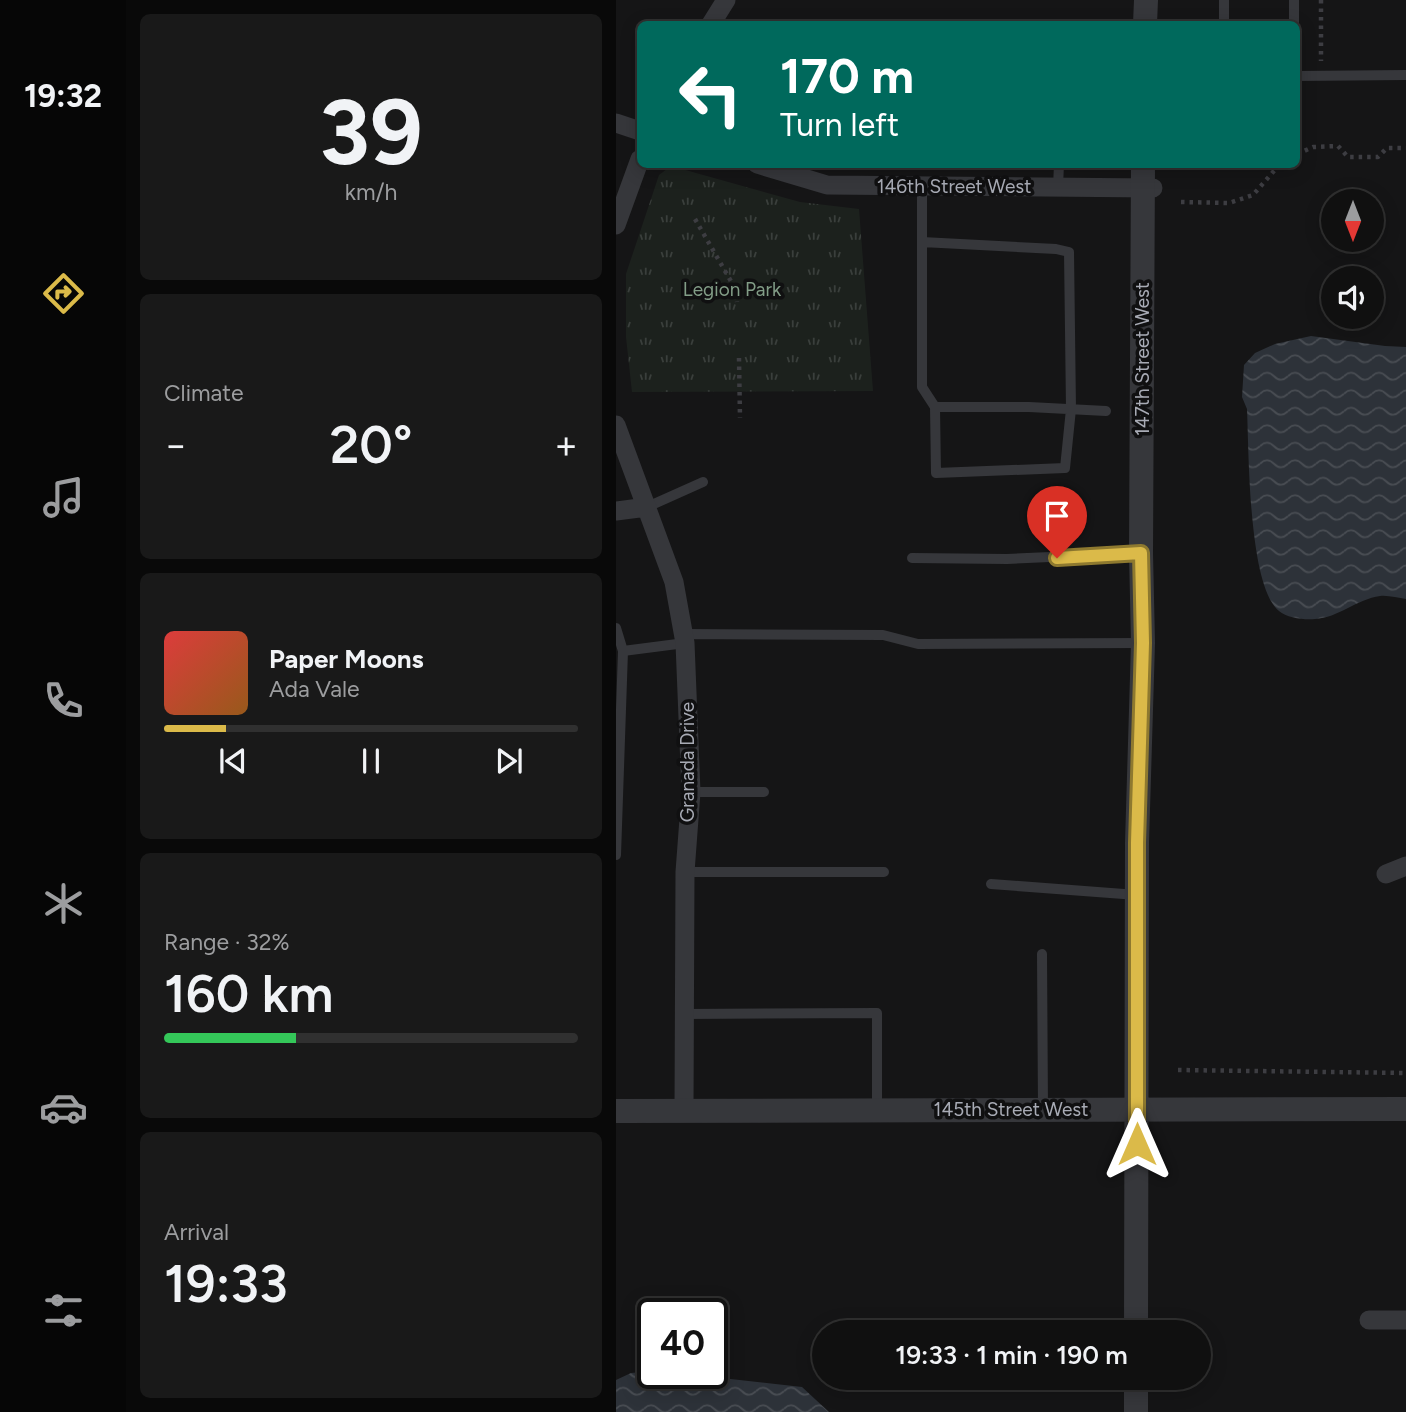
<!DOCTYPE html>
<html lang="en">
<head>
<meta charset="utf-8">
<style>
  body { margin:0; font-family:Figtree,sans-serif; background:#191919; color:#f1f3f6; height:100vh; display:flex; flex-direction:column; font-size:26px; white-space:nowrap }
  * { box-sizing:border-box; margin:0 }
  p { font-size:23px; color:#9c9d9f }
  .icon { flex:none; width:38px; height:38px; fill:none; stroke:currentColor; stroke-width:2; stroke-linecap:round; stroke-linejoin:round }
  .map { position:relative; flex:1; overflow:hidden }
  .details { display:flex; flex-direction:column; gap:14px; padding:14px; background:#090909; width:490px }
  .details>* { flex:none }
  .top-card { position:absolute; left:21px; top:21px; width:663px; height:147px; border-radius:10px; box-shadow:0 4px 18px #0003,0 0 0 2px #303030; background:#00695c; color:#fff; overflow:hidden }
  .needle { width:46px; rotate:180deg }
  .controls { position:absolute; left:705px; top:189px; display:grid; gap:14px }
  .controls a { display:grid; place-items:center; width:63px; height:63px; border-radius:50%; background:#101010; box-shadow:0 4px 18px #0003,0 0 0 2px #303030; font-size:35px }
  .speed { position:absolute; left:21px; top:1298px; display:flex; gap:14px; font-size:35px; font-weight:700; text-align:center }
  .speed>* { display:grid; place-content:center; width:91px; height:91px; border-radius:50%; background:#101010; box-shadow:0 4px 18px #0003,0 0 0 2px #303030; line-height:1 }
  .speed .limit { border:4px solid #111; border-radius:10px; background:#fff; color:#111 }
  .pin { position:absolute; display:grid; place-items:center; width:60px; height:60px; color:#fff; margin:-72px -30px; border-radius:50% 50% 50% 0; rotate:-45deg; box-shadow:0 0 7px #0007 }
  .pin .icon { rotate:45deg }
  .me { position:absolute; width:77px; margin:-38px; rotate:0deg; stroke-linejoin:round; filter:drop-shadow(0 0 5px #0008) }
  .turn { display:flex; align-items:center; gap:24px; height:147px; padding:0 28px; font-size:32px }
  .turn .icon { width:91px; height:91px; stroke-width:2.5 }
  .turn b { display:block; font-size:49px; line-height:60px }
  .big { font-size:52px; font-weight:600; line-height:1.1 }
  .details .widget { flex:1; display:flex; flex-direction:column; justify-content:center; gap:10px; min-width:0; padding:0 24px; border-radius:10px; background:#191919 }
  .details .dial { align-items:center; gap:0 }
  .dial b { font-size:91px; line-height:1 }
  .song { display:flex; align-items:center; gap:21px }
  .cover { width:84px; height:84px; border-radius:10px; background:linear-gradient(135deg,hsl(0 70% 55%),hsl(30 70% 35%)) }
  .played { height:7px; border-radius:4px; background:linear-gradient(90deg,#dbba49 15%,#303030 15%) }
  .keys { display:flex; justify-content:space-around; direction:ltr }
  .heat { display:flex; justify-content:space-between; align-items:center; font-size:38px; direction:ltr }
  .charge { height:10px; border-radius:5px; background:linear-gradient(90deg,#34c759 32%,#303030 0) }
  .trip { position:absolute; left:196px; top:1320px; width:399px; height:70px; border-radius:35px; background:#101010; box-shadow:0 4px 18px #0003,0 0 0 2px #303030; font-weight:600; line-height:70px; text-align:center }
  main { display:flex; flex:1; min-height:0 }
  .tab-bar { display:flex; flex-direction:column; width:126px; justify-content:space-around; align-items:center; background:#060606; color:#9c9d9f }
  .tab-bar .icon { width:49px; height:49px }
  .tab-bar .on { color:#dbba49 }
  .tab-bar b { font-size:32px; color:#f1f3f6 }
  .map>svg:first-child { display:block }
  .grass { fill:url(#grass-tufts) }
  .water { fill:url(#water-waves) }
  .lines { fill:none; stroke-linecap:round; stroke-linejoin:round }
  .path { stroke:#3d3d42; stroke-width:4.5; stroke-dasharray:3.5 5; stroke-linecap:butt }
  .service { stroke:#36373b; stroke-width:10 }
  .minor { stroke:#36373b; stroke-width:19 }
  .tertiary { stroke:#36373b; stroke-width:24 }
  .route-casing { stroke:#8e792f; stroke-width:18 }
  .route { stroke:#dbba49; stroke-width:12 }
  .labels { text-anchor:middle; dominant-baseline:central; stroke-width:7; stroke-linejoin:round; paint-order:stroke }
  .street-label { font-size:19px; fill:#a8abb5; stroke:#101011 }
  .park-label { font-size:19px; fill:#829d87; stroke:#101011 }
</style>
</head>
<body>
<main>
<nav class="tab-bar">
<b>19:32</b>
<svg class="icon on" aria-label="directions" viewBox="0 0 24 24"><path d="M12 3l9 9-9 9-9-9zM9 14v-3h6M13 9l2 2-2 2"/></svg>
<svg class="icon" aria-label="music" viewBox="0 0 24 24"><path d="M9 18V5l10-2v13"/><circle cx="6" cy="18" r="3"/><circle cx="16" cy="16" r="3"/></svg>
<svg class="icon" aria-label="phone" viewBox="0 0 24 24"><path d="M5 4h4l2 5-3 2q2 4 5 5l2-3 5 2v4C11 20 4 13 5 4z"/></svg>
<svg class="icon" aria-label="climate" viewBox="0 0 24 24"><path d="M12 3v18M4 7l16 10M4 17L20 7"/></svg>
<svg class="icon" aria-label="car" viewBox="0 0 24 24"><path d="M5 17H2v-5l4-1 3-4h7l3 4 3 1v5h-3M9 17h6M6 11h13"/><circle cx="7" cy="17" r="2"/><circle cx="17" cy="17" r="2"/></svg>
<svg class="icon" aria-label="filters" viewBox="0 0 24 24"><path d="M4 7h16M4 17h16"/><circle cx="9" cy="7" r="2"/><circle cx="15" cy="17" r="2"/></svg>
</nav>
<section class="details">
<div class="widget dial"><b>39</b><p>km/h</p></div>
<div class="widget"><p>Climate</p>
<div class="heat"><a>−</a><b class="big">20°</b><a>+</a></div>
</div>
<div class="widget">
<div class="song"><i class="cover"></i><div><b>Paper Moons</b><p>Ada Vale</p></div></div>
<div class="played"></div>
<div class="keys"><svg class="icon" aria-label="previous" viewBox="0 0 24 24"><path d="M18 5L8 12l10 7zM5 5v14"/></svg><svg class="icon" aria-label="pause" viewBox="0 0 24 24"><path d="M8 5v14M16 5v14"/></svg><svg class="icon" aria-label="next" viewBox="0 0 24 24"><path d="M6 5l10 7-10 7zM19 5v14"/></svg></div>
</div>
<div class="widget"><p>Range · 32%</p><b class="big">160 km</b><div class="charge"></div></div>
<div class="widget"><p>Arrival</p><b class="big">19:33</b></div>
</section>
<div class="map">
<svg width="790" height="1412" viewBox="0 0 790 1412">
  <defs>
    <pattern id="grass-tufts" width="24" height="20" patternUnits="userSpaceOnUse" patternTransform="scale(1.75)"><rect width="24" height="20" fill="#1c211d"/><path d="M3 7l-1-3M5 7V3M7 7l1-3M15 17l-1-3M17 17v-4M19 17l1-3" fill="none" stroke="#3a3f3c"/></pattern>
    <pattern id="water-waves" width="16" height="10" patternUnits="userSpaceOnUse" patternTransform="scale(1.75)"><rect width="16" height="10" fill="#2d3239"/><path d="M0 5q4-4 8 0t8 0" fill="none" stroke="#494d53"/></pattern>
  </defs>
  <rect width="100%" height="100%" fill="#151516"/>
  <!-- grass -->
  <path class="grass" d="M55,166L184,202L243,209L257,391L16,392L10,337V274L43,175Z"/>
  <!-- water -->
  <path class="water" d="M695,336L769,346L790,347V599C782,598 772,595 764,596C741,599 722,618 699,619C688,620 671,618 663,611C632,586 633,451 631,409L626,397L628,365L639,353L659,344Z
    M37,1371V1374H70L186,1387L213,1412H0V1380L15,1373Z"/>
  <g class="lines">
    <!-- path -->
    <path class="path" d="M705,0V61
      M681,154L697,147L722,146L732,157H762L771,148H790
      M565,202L613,203L637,195L664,164
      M79,219L120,290L121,302
      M123,358L124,418
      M562,1070L790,1073"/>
    <!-- service -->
    <path class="service" d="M678,0V24
      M608,24V0
      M681,76L790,75
      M306,186V387L319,407H413L490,411
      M442,187L443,164
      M306,242L440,249L453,252L455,409L449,468L320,473L319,407
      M31,507L87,482
      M296,558L391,559L524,553
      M0,628L7,651L69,643
      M67,634L267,635L302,644L526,643
      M75,792H148
      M0,855L7,651
      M69,872H268
      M375,884L521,895
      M426,954L427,1109
      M68,1014L261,1013V1109"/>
    <!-- minor -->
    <path class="minor" d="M95,24L110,0
      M0,123L24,131
      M141,164L211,185L537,188
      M0,225L24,159
      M0,425L58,582L69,643L75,792L69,872L68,1110
      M0,511L31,507
      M770,874L790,866
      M753,1320H790"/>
    <!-- tertiary -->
    <path class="tertiary" d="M529,24L530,0
      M0,1111L790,1109
      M520,1332L521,843L527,643L525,553L527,164
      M520,1412V1377"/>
  </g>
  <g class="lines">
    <!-- route casing -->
    <g class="route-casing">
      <path id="route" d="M441,558L525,553L527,643L521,843V1144"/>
    </g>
    <!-- route -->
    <use href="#route" class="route"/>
  </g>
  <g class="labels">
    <!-- street labels -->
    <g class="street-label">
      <text x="338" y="186">146th Street West</text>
      <text transform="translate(526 359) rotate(-90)">147th Street West</text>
      <text transform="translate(71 762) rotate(-90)">Granada Drive</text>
      <text x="395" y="1109">145th Street West</text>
    </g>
    <!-- park labels -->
    <g class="park-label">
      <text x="116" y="289">Legion Park</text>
    </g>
  </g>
</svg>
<div class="controls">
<a><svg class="needle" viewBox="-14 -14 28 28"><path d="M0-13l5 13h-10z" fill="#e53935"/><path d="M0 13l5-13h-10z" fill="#9c9d9f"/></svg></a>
<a><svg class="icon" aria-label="sound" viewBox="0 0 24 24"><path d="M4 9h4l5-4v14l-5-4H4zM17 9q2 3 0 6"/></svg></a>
</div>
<div class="speed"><div class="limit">40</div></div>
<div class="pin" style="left:441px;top:558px;background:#d93025"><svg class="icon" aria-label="arrive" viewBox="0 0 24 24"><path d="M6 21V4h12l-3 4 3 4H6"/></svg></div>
<svg class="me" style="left:521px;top:1144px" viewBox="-20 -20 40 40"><path d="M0-17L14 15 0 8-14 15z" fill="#dbba49" stroke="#fff" stroke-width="4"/></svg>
<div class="trip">19:33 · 1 min · 190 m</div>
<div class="top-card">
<div class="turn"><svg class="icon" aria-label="left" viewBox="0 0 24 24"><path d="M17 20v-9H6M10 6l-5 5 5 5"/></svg><div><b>170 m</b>Turn left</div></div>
</div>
</div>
</main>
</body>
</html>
